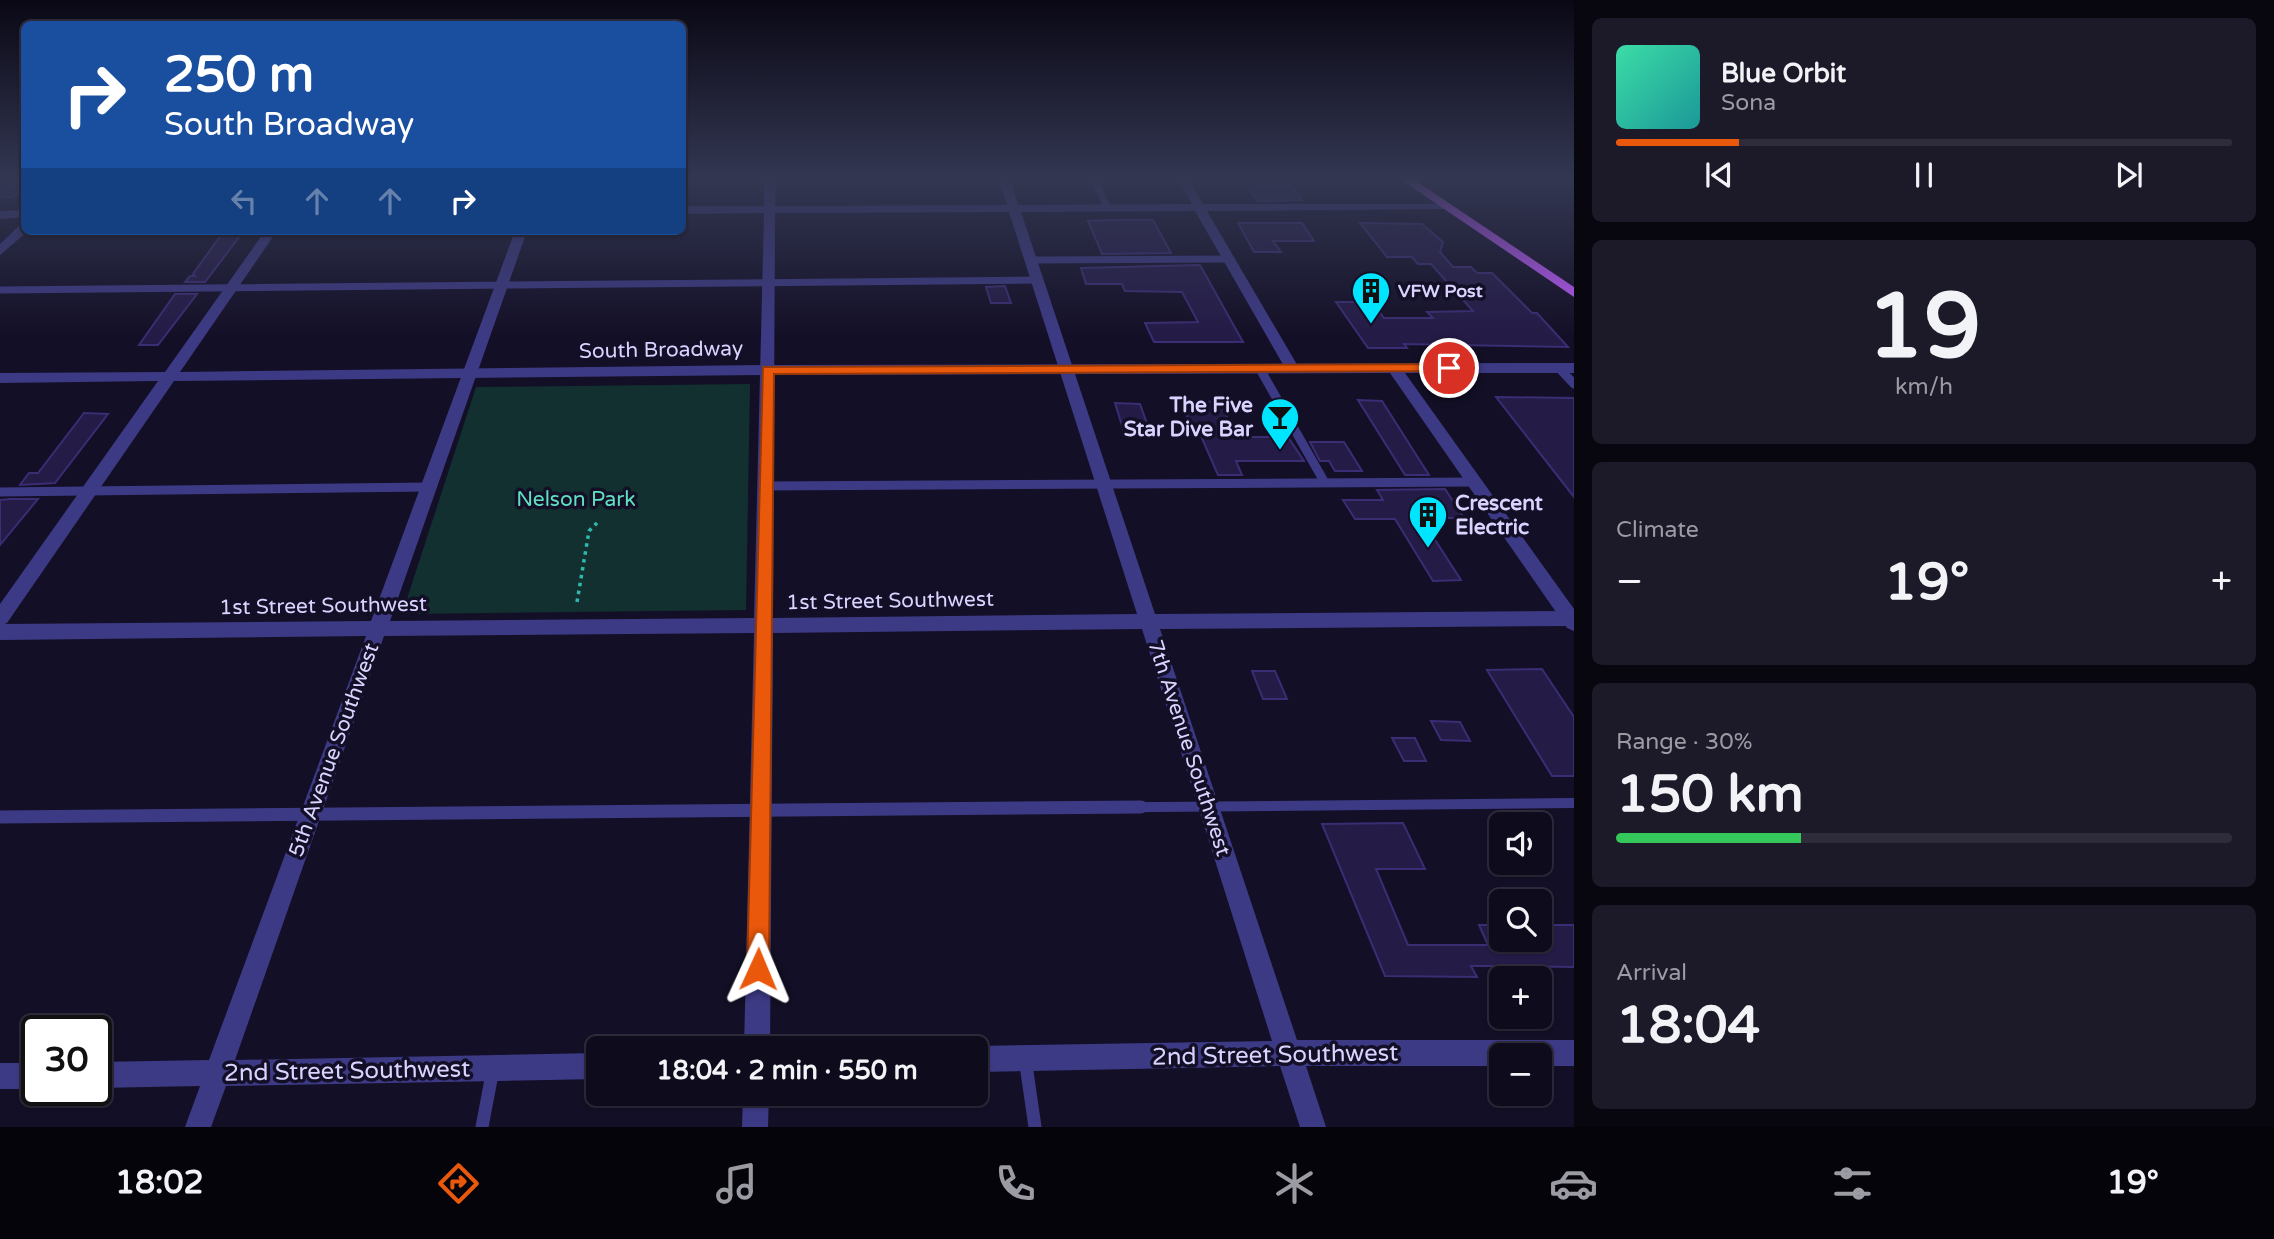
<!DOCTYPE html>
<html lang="en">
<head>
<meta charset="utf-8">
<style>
  body { margin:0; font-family:"Varela Round",sans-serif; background:#1c1929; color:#f1f3f6; height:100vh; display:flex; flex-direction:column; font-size:26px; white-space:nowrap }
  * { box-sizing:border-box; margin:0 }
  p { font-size:23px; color:#9b9ba3 }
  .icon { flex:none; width:38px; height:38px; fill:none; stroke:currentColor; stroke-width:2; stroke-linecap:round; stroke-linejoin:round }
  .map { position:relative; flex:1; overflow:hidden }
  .details { display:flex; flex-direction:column; gap:18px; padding:18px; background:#08060f; width:700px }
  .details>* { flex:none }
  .banner { position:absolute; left:21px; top:21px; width:665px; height:214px; border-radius:10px; box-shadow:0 2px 5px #0004,0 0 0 2px #2e2b3b; background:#1a4fa0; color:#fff; overflow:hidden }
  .buttons { position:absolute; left:1489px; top:812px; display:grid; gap:14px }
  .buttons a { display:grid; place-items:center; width:63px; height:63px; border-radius:10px; background:#0e0b1c; box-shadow:0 2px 5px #0004,0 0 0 2px #2e2b3b; font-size:35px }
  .speed { position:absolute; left:21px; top:1015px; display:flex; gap:14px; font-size:35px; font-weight:700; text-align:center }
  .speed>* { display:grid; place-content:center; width:91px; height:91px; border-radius:50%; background:#0e0b1c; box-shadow:0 2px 5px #0004,0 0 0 2px #2e2b3b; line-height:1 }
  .speed .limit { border:4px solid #111; border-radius:10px; background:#fff; color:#111 }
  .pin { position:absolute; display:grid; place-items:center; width:60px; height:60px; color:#fff; margin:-30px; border:4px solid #fff; border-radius:50%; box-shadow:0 2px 7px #0007 }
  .me { position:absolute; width:77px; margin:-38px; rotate:1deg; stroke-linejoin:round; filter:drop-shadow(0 0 5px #0008) }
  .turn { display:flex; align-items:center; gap:24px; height:147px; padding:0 28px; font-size:32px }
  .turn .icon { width:91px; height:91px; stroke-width:2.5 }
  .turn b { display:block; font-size:49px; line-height:60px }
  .lanes { display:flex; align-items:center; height:66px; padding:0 28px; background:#0003; justify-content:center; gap:35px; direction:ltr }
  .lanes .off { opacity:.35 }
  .big { font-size:52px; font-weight:700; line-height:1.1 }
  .details .card { flex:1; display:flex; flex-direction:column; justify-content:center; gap:10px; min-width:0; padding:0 24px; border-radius:10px; background:#1c1929 }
  .details .dial { align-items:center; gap:0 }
  .dial b { font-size:91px; line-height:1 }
  .song { display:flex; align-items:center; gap:21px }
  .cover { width:84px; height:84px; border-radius:10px; background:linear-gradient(135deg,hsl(160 70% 55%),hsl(180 70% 35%)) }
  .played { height:7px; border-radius:4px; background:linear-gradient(90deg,#ea580c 20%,#2e2b3b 20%) }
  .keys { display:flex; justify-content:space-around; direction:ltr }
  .heat { display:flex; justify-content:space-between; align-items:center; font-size:38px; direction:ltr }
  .charge { height:10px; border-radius:5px; background:linear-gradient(90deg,#34c759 30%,#2e2b3b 0) }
  .trip { position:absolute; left:586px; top:1036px; width:402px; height:70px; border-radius:10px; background:#0e0b1c; box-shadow:0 2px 5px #0004,0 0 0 2px #2e2b3b; font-weight:700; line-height:70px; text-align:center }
  .tabs { display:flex; height:112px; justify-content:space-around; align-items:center; background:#06040b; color:#9b9ba3 }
  .tabs .icon { width:49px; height:49px }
  .tabs .active { color:#ea580c }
  .tabs b { font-size:32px; color:#f1f3f6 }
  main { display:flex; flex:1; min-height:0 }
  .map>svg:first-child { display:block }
  .green { fill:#12302f }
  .building { fill:#241b47; stroke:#3b2d73; stroke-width:2 }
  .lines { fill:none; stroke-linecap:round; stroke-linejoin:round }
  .path { stroke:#2fb8b0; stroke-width:3.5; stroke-dasharray:3.5 4.5; stroke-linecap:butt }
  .service-far3 { stroke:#3d3a85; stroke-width:7 }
  .service-far2 { stroke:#3d3a85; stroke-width:9 }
  .service-far1 { stroke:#3d3a85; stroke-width:10 }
  .service { stroke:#3d3a85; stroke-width:13 }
  .minor { fill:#3d3a85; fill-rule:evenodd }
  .tertiary { fill:#3d3a85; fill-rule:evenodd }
  .primary { fill:#c25bff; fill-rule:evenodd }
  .route { fill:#ea580c; stroke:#983908; stroke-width:2 }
  .labels { text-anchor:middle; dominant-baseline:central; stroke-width:7; stroke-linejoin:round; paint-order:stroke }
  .far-poi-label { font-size:18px; font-weight:bold; fill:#d9d4ff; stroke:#130f26; text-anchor:start }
  .street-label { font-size:21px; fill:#d9d4ff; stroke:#130f26 }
  .poi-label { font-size:21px; font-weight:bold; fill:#d9d4ff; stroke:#130f26; text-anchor:end }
  .park-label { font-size:21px; fill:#5fe0c0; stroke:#130f26 }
  .near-street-label { font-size:24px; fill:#d9d4ff; stroke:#130f26 }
</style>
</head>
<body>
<main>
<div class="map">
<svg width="1574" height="1127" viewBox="0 0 1574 1127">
  <rect width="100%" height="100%" fill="#130f26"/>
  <!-- green -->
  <path class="green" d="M750,384L746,610L402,614L476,387Z"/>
  <!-- building -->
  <path class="building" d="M0,179H24V187L13,197H0Z
    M1242,179H1287L1302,200L1258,201Z
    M1116,220H1153L1171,253L1102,254L1088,221Z
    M1238,223H1302L1314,241H1273L1281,252H1254Z
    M1360,223L1422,224L1443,242L1440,252L1453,267H1471L1477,273H1492L1532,313H1537L1568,347L1404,344L1407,348H1368L1336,302H1372L1384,318H1433L1427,312L1473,311L1431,264H1418L1412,257H1387Z
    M221,235L240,236L205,282H185L190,276H195L193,274Z
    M1200,265L1243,342H1154L1145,323L1198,322L1182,292L1125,291L1122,284H1086L1081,268Z
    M1005,286L1011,303H991L986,287Z
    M175,294H197L158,345H139Z
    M1496,397L1574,398V497Z
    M1358,400L1382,401L1429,475H1405Z
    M1181,401L1220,402L1236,437H1288L1304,461H1236L1242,475H1218L1197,427H1191Z
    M1115,403L1140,404L1150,432H1124Z
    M84,413L108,414L55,483L20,485L29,473H38Z
    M1310,442H1344L1362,471H1335L1329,461H1320Z
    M1445,489L1464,518H1421L1461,580L1433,581L1395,519H1355L1343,500H1383L1377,490Z
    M10,499H38L0,545V500Z
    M1542,669L1574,717V776H1552L1487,670Z
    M1252,671H1275L1287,699H1263Z
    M1431,721L1460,722L1470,741L1441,740Z
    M1392,738H1415L1426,761H1404Z
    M1403,823L1425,869H1376L1408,945H1488L1479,925H1502V940H1540V925H1574V967L1502,966V971L1499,966H1471L1477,977L1385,976L1322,824Z"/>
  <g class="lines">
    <!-- path -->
    <path class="path" d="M577,602L589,531L597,523"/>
    <!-- service-far3 -->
    <path class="service-far3" d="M1094,179L1107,207
      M1030,260L1229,259
      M0,290L1036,280"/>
    <!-- service-far2 -->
    <path class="service-far2" d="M1559,368L1574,384
      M1260,369L1325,483
      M766,486L1474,482
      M0,492L428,487"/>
    <!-- service-far1 -->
    <path class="service-far1" d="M944,809L1574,803"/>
    <!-- service -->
    <path class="service" d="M0,817L1141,807
      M1025,1058L1035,1127
      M482,1127L493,1069"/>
    <!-- minor -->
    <path class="minor" d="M764,179H776L775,206L1007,205L998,179H1010L1018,205L1192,204L1178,179H1189L1203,204H1448L1450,206L1444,209L1207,211L1299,368L1292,373L1285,368L1195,211L1021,212L1155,614L1574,611V625L1571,626L1160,629L1297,1040H1574V1066H1540V1055H1502V1066H1306L1326,1127H1300L1280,1066L976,1072V1048H971L976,1046L1272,1041L1142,629L773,633L770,1048H744L754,633L384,636L235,1060L598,1053V1079L226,1086L211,1127H185L200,1086L96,1088V1062L209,1060L366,636L0,640V624L371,621L515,231H527L390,621L754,618L764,213L682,214V206H764ZM1009,212L1137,614L773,618L775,213Z
      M0,211L24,210V217L0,219Z
      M20,225H24V231H28L0,255V244Z
      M0,1063H37V1089H0Z
      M743,1094H769L768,1127H742Z"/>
    <!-- tertiary -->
    <path class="tertiary" d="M265,231H277L180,372L767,365L1574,363V373H1405L1574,609V631L1567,628L1390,373L767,375L174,381L7,623L0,626V604L158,381L0,383V373L165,372Z"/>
    <!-- primary -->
    <path class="primary" d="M1400,179H1413L1574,287V297Z"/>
  </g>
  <!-- sky -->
  <linearGradient id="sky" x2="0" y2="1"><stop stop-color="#0a0815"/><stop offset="0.53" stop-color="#333752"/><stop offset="1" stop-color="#333752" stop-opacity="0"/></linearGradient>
  <rect width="1574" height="337" fill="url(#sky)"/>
  <!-- route -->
  <path class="route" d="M1449,364L1453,365V371L774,374L769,969L766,977L758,980L750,977L747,969L763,367Z"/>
  <!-- icons -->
  <defs>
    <g id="building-pin" transform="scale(2.0125)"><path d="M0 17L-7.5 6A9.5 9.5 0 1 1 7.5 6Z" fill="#00e5ff" stroke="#130f26"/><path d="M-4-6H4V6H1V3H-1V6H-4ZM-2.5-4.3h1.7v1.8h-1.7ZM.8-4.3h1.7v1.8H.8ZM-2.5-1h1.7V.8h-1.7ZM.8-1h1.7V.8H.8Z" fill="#111"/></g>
    <g id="bar-pin" transform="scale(2.0125)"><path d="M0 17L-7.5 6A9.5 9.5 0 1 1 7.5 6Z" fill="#00e5ff" stroke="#130f26"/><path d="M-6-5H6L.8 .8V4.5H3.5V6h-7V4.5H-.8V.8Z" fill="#111"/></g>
  </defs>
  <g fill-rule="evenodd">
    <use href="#building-pin" x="1371" y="291"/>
    <use href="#bar-pin" x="1280" y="417"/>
    <use href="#building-pin" x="1428" y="515"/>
  </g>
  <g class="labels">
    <!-- far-poi labels -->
    <g class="far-poi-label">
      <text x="1398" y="291">VFW Post</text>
    </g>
    <!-- street labels -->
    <g class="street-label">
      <text transform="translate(661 350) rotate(-1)">South Broadway</text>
      <text transform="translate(890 601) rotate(-1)">1st Street Southwest</text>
      <text transform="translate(323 606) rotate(-1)">1st Street Southwest</text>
      <text transform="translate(1189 748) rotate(72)">7th Avenue Southwest</text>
      <text transform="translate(334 750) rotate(-70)">5th Avenue Southwest</text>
    </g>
    <!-- poi labels -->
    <g class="poi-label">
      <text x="1253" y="405">The Five<tspan x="1253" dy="24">Star Dive Bar</tspan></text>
      <text x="1455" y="503" text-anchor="start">Crescent<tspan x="1455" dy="24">Electric</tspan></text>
    </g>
    <!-- park labels -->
    <g class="park-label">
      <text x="576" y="499">Nelson Park</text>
    </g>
    <!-- near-street labels -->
    <g class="near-street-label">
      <text transform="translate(1275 1055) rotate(-1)">2nd Street Southwest</text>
      <text transform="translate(347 1071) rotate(-1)">2nd Street Southwest</text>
    </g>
  </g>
</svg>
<div class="buttons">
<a><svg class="icon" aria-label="sound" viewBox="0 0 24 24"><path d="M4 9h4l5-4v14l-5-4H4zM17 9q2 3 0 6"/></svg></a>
<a><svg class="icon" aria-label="search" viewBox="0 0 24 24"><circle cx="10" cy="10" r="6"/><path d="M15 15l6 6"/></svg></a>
<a>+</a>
<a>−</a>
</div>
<div class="speed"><div class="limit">30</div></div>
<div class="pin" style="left:1449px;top:368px;background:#d93025"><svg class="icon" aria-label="arrive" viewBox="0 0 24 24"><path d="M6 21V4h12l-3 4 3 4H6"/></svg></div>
<svg class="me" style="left:758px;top:969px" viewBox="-20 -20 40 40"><path d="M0-17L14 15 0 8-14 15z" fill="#ea580c" stroke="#fff" stroke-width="4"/></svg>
<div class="trip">18:04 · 2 min · 550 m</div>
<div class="banner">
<div class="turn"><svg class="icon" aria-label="right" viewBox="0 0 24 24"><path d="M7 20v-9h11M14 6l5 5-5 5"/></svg><div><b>250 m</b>South Broadway</div></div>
<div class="lanes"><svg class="icon off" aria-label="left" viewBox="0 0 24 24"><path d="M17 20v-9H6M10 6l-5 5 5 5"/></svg><svg class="icon off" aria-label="ahead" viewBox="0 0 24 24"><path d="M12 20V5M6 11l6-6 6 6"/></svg><svg class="icon off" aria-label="ahead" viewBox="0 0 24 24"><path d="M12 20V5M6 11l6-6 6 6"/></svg><svg class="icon" aria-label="right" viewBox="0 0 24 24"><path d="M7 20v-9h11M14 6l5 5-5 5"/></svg></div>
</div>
</div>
<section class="details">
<div class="card">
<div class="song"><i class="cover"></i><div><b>Blue Orbit</b><p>Sona</p></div></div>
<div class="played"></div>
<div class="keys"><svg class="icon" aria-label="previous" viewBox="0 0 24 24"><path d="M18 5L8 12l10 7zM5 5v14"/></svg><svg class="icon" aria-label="pause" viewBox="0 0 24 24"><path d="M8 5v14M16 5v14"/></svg><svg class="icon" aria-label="next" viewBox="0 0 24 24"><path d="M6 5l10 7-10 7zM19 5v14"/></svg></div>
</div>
<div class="card dial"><b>19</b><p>km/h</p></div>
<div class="card"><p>Climate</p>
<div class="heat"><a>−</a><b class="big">19°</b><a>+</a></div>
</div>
<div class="card"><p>Range · 30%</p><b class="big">150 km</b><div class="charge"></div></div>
<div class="card"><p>Arrival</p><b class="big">18:04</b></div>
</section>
</main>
<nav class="tabs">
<b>18:02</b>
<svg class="icon active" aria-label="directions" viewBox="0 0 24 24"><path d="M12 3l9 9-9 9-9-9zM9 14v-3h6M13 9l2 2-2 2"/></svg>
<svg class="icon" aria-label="music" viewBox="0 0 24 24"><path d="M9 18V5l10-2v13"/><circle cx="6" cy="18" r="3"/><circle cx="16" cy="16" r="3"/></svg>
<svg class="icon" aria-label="phone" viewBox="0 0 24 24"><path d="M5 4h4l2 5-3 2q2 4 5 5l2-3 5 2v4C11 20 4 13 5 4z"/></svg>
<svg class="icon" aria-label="climate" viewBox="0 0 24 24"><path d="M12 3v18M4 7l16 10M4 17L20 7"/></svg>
<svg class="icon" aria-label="car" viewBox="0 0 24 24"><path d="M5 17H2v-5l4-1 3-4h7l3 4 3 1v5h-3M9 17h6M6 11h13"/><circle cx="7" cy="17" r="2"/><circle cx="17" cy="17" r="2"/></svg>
<svg class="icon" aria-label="filters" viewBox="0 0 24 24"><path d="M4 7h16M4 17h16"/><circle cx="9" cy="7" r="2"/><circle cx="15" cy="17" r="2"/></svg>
<b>19°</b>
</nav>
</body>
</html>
